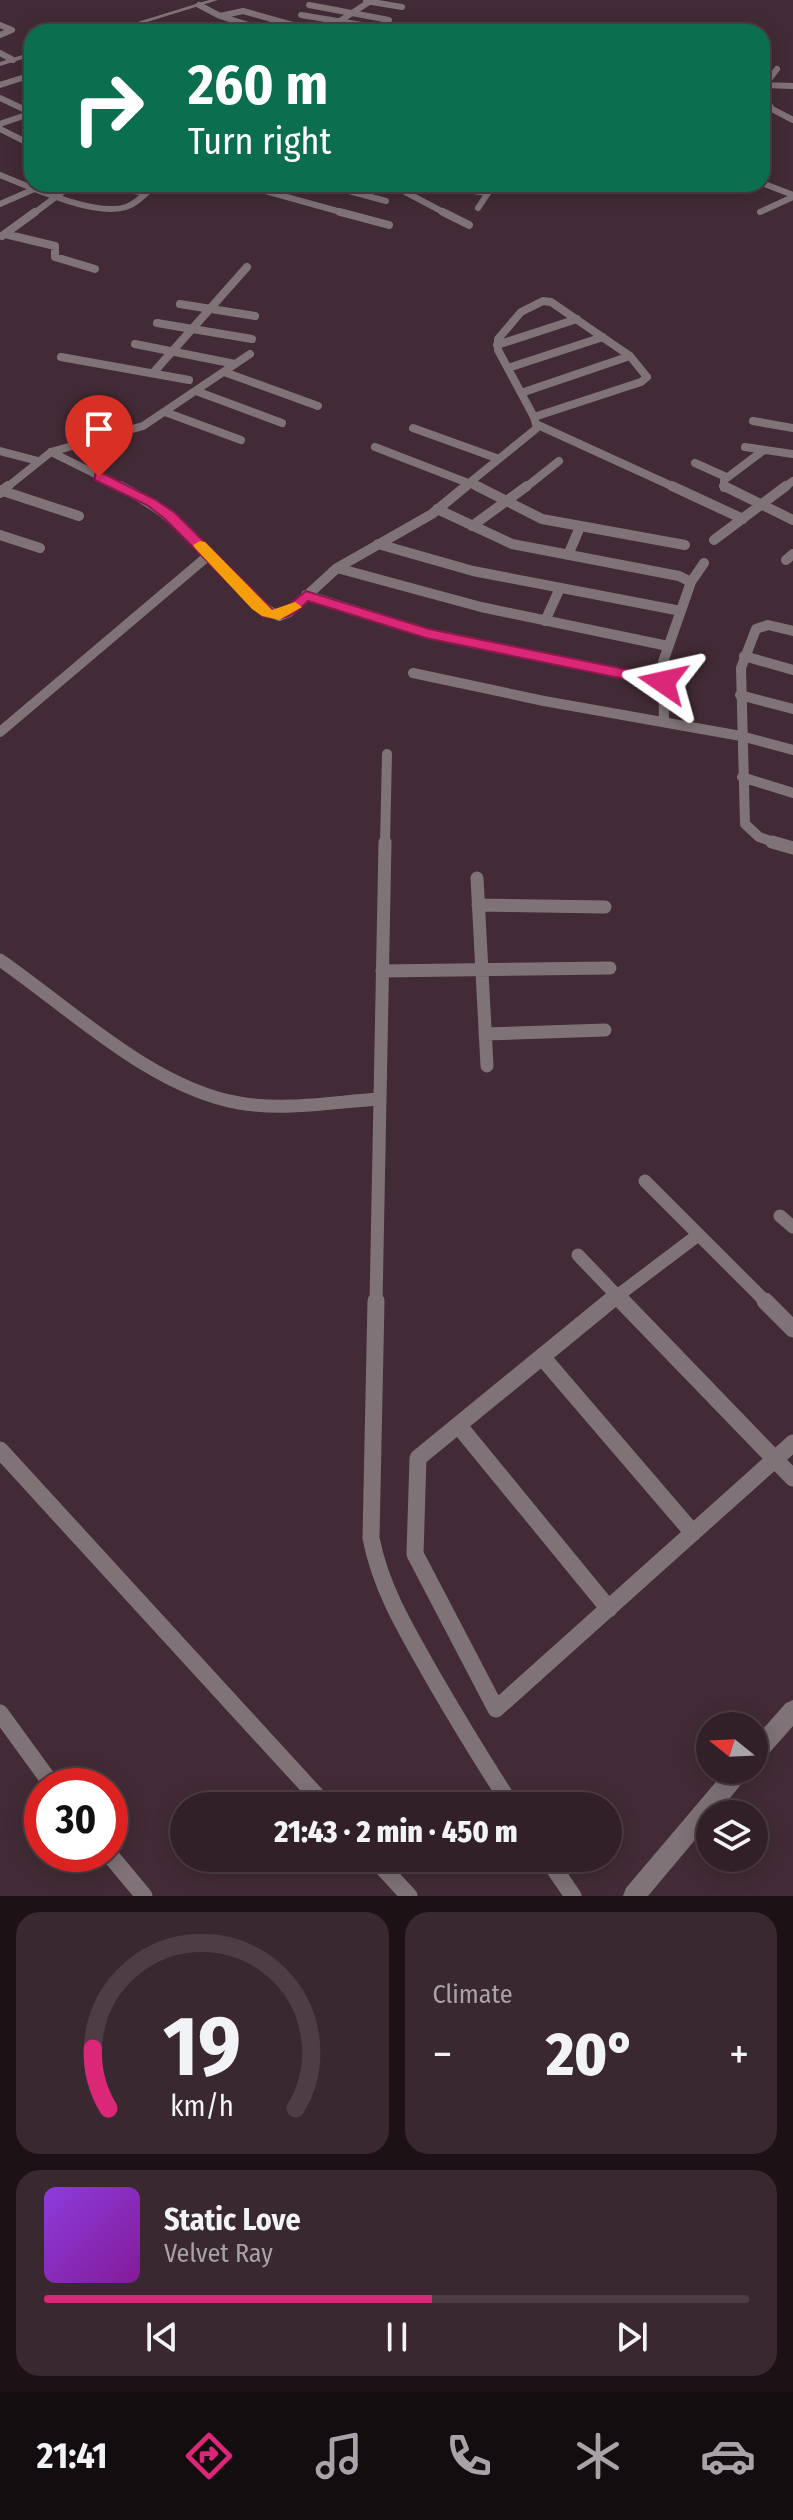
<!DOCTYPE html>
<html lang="en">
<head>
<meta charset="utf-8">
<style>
  body { margin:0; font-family:"Fira Sans Condensed",sans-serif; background:#3a2830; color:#f1f3f6; height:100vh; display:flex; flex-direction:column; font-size:30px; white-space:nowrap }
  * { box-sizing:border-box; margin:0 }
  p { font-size:26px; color:#a8a3a8 }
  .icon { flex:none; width:44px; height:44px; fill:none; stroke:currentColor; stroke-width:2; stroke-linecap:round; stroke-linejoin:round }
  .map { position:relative; height:1896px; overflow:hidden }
  .side { display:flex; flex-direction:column; gap:16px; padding:16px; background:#1c1216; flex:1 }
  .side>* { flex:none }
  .top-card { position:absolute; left:24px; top:24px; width:746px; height:168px; border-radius:24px; box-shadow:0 4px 20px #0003,0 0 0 2px #4d3e45; background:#0b6e4f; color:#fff; overflow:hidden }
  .needle { width:52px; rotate:288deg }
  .buttons { position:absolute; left:696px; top:1712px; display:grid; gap:16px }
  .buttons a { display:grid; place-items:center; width:72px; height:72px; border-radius:50%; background:#322028; box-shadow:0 4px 20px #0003,0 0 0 2px #4d3e45; font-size:40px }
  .speed { position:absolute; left:24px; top:1768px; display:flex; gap:16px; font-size:40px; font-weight:700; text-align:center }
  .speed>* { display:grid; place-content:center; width:104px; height:104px; border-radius:50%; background:#322028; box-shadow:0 4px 20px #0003,0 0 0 2px #4d3e45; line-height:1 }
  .speed .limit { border:12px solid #d22; background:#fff; color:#111 }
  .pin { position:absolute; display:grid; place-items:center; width:68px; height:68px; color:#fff; margin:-82px -34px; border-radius:50% 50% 50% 0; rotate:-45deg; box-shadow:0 0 8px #0007 }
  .pin .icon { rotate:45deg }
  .me { position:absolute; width:88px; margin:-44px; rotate:281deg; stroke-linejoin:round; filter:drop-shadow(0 0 6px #0008) }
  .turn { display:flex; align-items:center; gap:28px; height:168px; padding:0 32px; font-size:36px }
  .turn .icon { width:104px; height:104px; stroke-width:2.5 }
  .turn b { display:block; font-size:56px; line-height:68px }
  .big { font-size:60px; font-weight:800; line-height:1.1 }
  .side .card { flex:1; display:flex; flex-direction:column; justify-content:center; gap:12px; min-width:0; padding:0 28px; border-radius:24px; background:#3a2830 }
  .side .dial { align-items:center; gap:0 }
  .dial svg { height:208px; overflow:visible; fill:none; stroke:#4d3e45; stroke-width:7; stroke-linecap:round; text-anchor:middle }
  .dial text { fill:#f1f3f6; stroke:none }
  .song { display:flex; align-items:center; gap:24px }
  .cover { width:96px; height:96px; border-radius:12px; background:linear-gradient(135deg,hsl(270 70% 55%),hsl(290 70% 35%)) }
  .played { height:8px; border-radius:4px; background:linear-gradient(90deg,#db2777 55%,#4d3e45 55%) }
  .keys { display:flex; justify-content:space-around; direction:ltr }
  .heat { display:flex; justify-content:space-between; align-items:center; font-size:44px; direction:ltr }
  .side .tiles { flex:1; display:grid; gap:16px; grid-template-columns:1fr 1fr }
  .card:last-child { grid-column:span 2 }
  .trip { position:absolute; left:170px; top:1792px; width:452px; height:80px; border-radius:40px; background:#322028; box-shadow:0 4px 20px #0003,0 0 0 2px #4d3e45; font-weight:800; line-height:80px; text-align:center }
  .tabs { display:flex; height:128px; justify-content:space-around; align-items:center; background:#140d10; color:#a8a3a8 }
  .tabs .icon { width:56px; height:56px }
  .tabs .current { color:#db2777 }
  .tabs b { font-size:36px; color:#f1f3f6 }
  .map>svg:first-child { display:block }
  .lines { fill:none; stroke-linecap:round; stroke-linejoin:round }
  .minor-far4 { stroke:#7f7378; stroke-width:6 }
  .minor-far3 { stroke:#7f7378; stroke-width:8 }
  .minor-far2 { stroke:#7f7378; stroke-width:10 }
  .minor-far1 { stroke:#7f7378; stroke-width:13 }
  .minor { stroke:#7f7378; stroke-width:17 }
  .tertiary { fill:#7f7378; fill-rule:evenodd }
  .route { fill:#db2777; stroke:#8e194d; stroke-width:2 }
  .slow { fill:#f59e0b }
</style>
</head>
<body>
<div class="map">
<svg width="793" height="1896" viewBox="0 0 793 1896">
  <rect width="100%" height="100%" fill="#422b36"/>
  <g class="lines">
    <!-- minor-far4 -->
    <path class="minor-far4" d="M366,1L402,7
      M199,5L220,16L271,32
      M309,5L389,20
      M301,15L404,32
      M220,16L243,11L318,32
      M0,25L12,30L0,35
      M121,28L134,32
      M323,32L372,0
      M0,53L13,60
      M0,85L22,78
      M763,85L793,86
      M762,89L777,69
      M762,93L772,109L793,120
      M0,98L32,113
      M0,124L32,113
      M0,129L32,145
      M0,175C29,187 96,217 126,207C138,203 147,192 156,184
      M762,183L793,195
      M95,184L145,193
      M207,184L210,185
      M240,184L348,214
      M323,184L386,201
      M390,184L447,214
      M452,188L488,193
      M0,204L39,187
      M478,208L494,184
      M760,212L793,197
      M33,214L73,184"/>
    <!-- minor-far3 -->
    <path class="minor-far3" d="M340,212L389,225
      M443,212L469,225
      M5,234L55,246V257L95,269
      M2,236L35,212
      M543,301L551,302L630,356L647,377L641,382L534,417L498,350V339L521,312Z
      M180,304L255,316
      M157,323L252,339
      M135,344L235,364
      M497,345L577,319
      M61,357L189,380
      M508,368L603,337
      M224,372L318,406
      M153,373L247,267
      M196,391L282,423
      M521,393L630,356
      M165,412L241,440
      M753,421L793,428
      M538,425L676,488
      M413,428L499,459
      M375,447L481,488
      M745,447L793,454
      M0,451L38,461
      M51,452L124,488
      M695,463L724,476V488
      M724,480L764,450
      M6,488L51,452L143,426L250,354
      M463,488L537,428L534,417
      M525,488L559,461
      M783,488L793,481"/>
    <!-- minor-far2 -->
    <path class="minor-far2" d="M120,486C149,501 173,518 196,541C224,568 243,600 279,616L289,612L337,568L432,514L466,486
      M477,486L542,519L685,545
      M672,486L743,519
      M724,486L793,520
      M0,490L79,516
      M0,493L8,486
      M437,509L512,544L679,576L691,582L663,662L664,722
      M472,526L527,486
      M0,535L40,548
      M714,540L786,486
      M378,544L473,571L681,611
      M568,555L580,527
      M786,560L793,554
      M337,568L481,607L668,646
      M691,582L704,563
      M306,595L426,633L663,682
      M545,621L560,588
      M744,656L793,670
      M413,673L544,701L741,736L793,750
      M740,695L793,709
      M0,732L209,555
      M742,777L793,793
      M385,844L387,754
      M779,844L759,837L745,824L741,668L756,629L768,625L793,631"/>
    <!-- minor-far1 -->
    <path class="minor-far1" d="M772,842L793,848
      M477,878L487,1066
      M478,905L605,907
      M0,960C71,1009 152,1088 239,1103C285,1111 333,1102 379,1099
      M382,971L610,968
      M485,1034L605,1030
      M645,1181L767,1303
      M780,1216L793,1227
      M578,1255L624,1303
      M376,1303L385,842
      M608,1303L698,1235"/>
    <!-- minor -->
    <path class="minor" d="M376,1301L371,1538C381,1590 408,1633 434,1679C459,1722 485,1765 512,1806
      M610,1301L418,1458L415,1554L496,1709L793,1443
      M622,1301L793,1478
      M765,1301L793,1329
      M543,1358L693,1533
      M459,1426L609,1609
      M0,1450L326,1806
      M0,1713L53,1786
      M109,1854L144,1896
      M374,1858L409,1896
      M547,1858L573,1896"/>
    <!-- tertiary -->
    <path class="tertiary" d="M209,0H218L115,32H105Z
      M32,52V56L0,66V62Z
      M793,1700V1726L761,1762L754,1765V1739L786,1703Z
      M726,1770H750L747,1777L717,1814H710V1822L648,1896H623L626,1888Z"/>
  </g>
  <!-- route -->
  <path class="route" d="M95,474H104L156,500L175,513L273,610L284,609L306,591L429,629L663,677L670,682L663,687L426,638L308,601C293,616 284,622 262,616L165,519L147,505L95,480Z"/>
  <!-- slow -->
  <path class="slow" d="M200,541L205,542L272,610L295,602L302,607L279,620L262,616L252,609L195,548L193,545Z"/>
</svg>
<div class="buttons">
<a><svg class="needle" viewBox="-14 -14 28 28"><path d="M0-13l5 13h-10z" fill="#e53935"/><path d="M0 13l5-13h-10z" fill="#a8a3a8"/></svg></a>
<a><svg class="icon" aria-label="layers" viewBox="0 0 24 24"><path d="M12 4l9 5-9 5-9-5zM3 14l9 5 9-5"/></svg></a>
</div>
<div class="speed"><div class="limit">30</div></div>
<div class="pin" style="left:99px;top:477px;background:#d93025"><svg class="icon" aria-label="arrive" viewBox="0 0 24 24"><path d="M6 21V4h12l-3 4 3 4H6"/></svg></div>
<svg class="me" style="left:663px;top:682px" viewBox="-20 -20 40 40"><path d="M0-17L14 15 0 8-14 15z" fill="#db2777" stroke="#fff" stroke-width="4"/></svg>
<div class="trip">21:43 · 2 min · 450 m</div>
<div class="top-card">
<div class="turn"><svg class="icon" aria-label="right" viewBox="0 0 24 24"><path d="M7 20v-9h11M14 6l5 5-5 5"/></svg><div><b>260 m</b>Turn right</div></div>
</div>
</div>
<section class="side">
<div class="tiles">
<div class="card dial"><svg viewBox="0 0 100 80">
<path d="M14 69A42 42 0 1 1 86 69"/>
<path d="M14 69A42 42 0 0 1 8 46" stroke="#db2777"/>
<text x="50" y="56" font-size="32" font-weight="700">19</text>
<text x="50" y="72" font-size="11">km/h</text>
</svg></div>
<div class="card"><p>Climate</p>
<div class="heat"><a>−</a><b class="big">20°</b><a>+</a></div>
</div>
<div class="card">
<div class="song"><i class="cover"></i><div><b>Static Love</b><p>Velvet Ray</p></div></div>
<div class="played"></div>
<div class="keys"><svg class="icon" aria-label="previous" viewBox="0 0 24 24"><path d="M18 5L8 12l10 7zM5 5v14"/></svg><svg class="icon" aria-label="pause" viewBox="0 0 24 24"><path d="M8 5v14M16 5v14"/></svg><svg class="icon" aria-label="next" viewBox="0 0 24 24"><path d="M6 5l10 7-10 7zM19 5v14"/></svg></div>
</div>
</div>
</section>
<nav class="tabs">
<b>21:41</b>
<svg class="icon current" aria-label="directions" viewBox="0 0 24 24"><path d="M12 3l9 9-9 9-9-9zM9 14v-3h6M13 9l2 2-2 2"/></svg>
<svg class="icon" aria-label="music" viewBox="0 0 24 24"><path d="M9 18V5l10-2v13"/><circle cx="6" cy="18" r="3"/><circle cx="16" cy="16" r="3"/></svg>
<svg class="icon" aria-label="phone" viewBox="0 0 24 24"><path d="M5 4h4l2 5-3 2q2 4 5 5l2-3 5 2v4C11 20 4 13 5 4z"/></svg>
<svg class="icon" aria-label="climate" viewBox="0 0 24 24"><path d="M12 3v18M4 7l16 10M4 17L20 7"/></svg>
<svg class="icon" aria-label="car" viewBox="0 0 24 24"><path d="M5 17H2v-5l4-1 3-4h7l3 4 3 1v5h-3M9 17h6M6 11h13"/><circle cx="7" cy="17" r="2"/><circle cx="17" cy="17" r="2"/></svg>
</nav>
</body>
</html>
